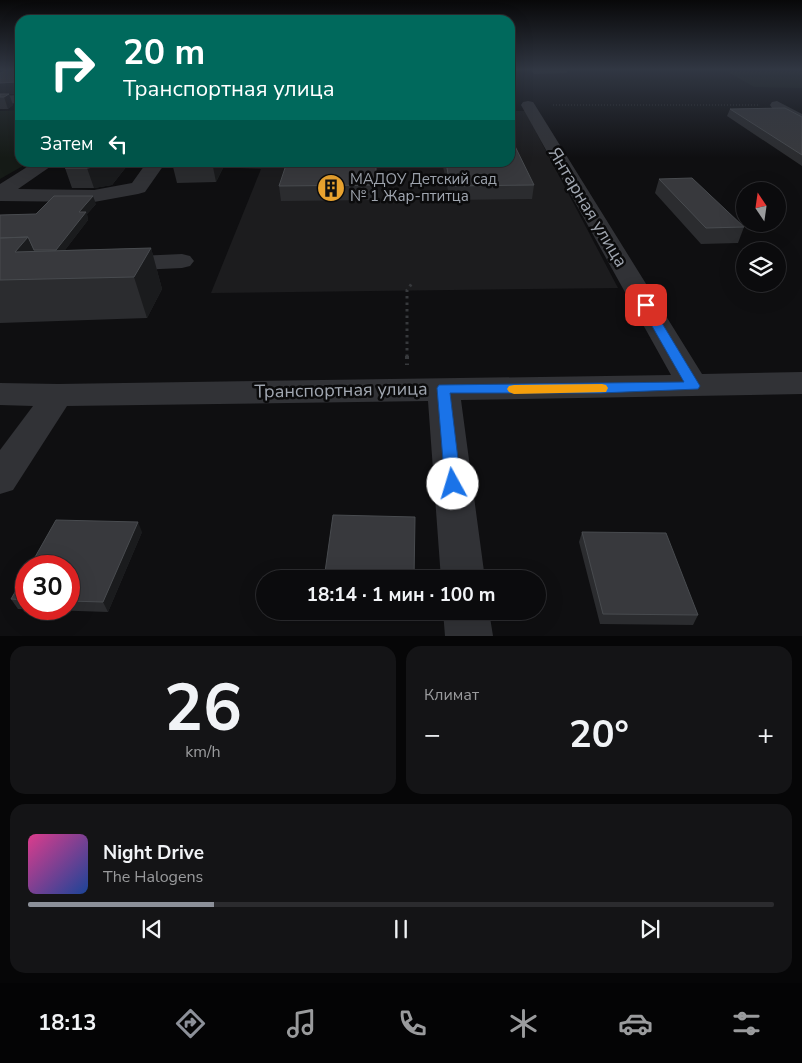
<!DOCTYPE html>
<html lang="ru">
<head>
<meta charset="utf-8">
<style>
  body { margin:0; font-family:"Nunito Sans",sans-serif; background:#141416; color:#f1f3f6; height:100vh; display:flex; flex-direction:column; font-size:19px; white-space:nowrap }
  * { box-sizing:border-box; margin:0 }
  p { font-size:16px; color:#9a9b9d }
  .icon { flex:none; width:28px; height:28px; fill:none; stroke:currentColor; stroke-width:2; stroke-linecap:round; stroke-linejoin:round }
  .map { position:relative; height:636px; overflow:hidden }
  .side { display:flex; flex-direction:column; gap:10px; padding:10px; background:#060607; flex:1 }
  .side>* { flex:none }
  .banner { position:absolute; left:15px; top:15px; width:500px; height:152px; border-radius:15px; box-shadow:0 5px 20px #0002,0 0 0 1px #2b2b2e; background:#00695c; color:#fff; overflow:hidden }
  .needle { width:32px; rotate:347deg }
  .tools { position:absolute; left:736px; top:182px; display:grid; gap:10px }
  .tools a { display:grid; place-items:center; width:50px; height:50px; border-radius:50%; background:#0b0b0d; box-shadow:0 5px 20px #0002,0 0 0 1px #2b2b2e; font-size:25px }
  .speed { position:absolute; left:15px; top:555px; display:flex; gap:10px; font-size:25px; font-weight:700; text-align:center }
  .speed>* { display:grid; place-content:center; width:65px; height:65px; border-radius:50%; background:#0b0b0d; box-shadow:0 5px 20px #0002,0 0 0 1px #2b2b2e; line-height:1 }
  .speed .limit { border:8px solid #d22; background:#fff; color:#111 }
  .pin { position:absolute; display:grid; place-items:center; width:42px; height:42px; color:#fff; margin:-21px; border-radius:10px; box-shadow:0 2px 8px #0006 }
  .me { position:absolute; width:55px; margin:-28px; rotate:354deg; stroke-linejoin:round; filter:drop-shadow(0 0 4px #0008) }
  .turn { display:flex; align-items:center; gap:18px; height:105px; padding:0 25px; font-size:22px }
  .turn .icon { width:65px; height:65px; stroke-width:2.5 }
  .turn b { display:block; font-size:35px; line-height:42px }
  .then { display:flex; align-items:center; height:48px; padding:0 25px; background:#0003; gap:10px; font-size:19px }
  .big { font-size:38px; font-weight:700; line-height:1.1 }
  .side .widget { flex:1; display:flex; flex-direction:column; justify-content:center; gap:8px; min-width:0; padding:0 18px; border-radius:15px; background:#141416 }
  .side .dial { align-items:center; gap:0 }
  .dial b { font-size:65px; line-height:1 }
  .song { display:flex; align-items:center; gap:15px }
  .cover { width:60px; height:60px; border-radius:8px; background:linear-gradient(135deg,hsl(330 70% 55%),hsl(220 70% 35%)) }
  .played { height:5px; border-radius:2px; background:linear-gradient(90deg,#8c9099 25%,#2b2b2e 25%) }
  .keys { display:flex; justify-content:space-around; direction:ltr }
  .heat { display:flex; justify-content:space-between; align-items:center; font-size:28px; direction:ltr }
  .side .tiles { flex:1; display:grid; gap:10px; grid-template-columns:1fr 1fr }
  .widget:last-child { grid-column:span 2 }
  .trip { position:absolute; left:256px; top:570px; width:290px; height:50px; border-radius:25px; background:#0b0b0d; box-shadow:0 5px 20px #0002,0 0 0 1px #2b2b2e; font-weight:700; line-height:50px; text-align:center }
  .tab-bar { display:flex; height:80px; justify-content:space-around; align-items:center; background:#040405; color:#9a9b9d }
  .tab-bar .icon { width:35px; height:35px }
  .tab-bar .selected { color:#8c9099 }
  .tab-bar b { font-size:22px; color:#f1f3f6 }
  .map>svg:first-child { display:block }
  .built { fill:#1c1c1e }
  .green { fill:#161b17 }
  .lines { fill:none; stroke-linecap:round; stroke-linejoin:round }
  .path-far2 { stroke:#37393c; stroke-width:1; stroke-dasharray:1 2; stroke-linecap:butt }
  .path-far1 { stroke:#37393c; stroke-width:3; stroke-dasharray:2.5 4; stroke-linecap:butt }
  .path { stroke:#37393c; stroke-width:4; stroke-dasharray:3 4.5; stroke-linecap:butt }
  .minor { fill:#313236; fill-rule:evenodd }
  .wall { fill:#2b2c2f }
  .shaded-wall { fill:#1a1b1d }
  .building { fill:#38393d; stroke:#484b4f }
  .route { fill:#1a73e8; stroke:#114b97 }
  .slow { fill:#f59e0b }
  .labels { text-anchor:middle; dominant-baseline:central; stroke-width:5; stroke-linejoin:round; paint-order:stroke }
  .far-poi-label { font-size:15px; fill:#a1a7b1; stroke:#0b0b0c; text-anchor:start }
  .street-label { font-size:18px; fill:#a1a7b1; stroke:#0b0b0c }
</style>
</head>
<body>
<div class="map">
<svg width="802" height="636" viewBox="0 0 802 636">
  <rect width="100%" height="100%" fill="#0f0f11"/>
  <!-- built -->
  <path class="built" d="M510,111H525L618,288L211,293L261,169L239,168L242,163L510,162Z"/>
  <!-- green -->
  <path class="green" d="M723,69H802V88L754,87Z
    M20,110V162L28,163L0,179V111Z"/>
  <g class="lines">
    <!-- path-far2 -->
    <path class="path-far2" d="M553,105H759"/>
    <!-- path-far1 -->
    <path class="path-far1" d="M407,357V290L413,282"/>
    <!-- path -->
    <path class="path" d="M407,356V365"/>
    <!-- minor -->
    <path class="minor" d="M20,95V103L0,104V96Z
      M528,101L533,102L535,105L702,374L802,372V394L461,400L485,579H441L428,401L67,406L13,490L0,494V450L33,406L0,405V383L58,384L671,375L521,105L523,102Z
      M777,101L802,114V125L772,108L770,105L772,102Z
      M35,162H57L18,189L94,190L132,183L147,162H166L145,192L138,194L94,202L0,201V184Z
      M182,254L190,256L194,261L190,266L182,268L116,271L107,269L104,264L107,259L116,257Z
      M443,611H489L493,636H445Z"/>
  </g>
  <!-- wall -->
  <path class="wall" d="M20,69V94V93L9,94L13,105L8,109H0V73Z
    M530,69H568L567,73L534,74Z
    M730,109L802,117V166L727,116Z
    M71,162H130L112,185L94,188H72L65,168Z
    M226,162L216,182L177,183L172,163Z
    M376,162V200L281,201L279,186Z
    M442,162H510L534,185L532,199L450,200Z
    M659,179L744,227L738,243L701,244L655,193Z
    M96,204L87,214L88,220L65,250L151,248L162,289L147,318L0,323V215L36,214Z
    M142,532L108,612L18,609L11,599L26,573V609H69V566Z
    M582,532L698,615L693,625L600,624L579,542Z"/>
  <!-- shaded-wall -->
  <path class="shaded-wall" d="M16,82L20,87V94V93L9,94L13,105L8,109L4,97L0,95V83Z
    M108,162H130L112,185L94,188L87,168Z
    M212,162H226L216,182Z
    M93,196L96,204L87,214L88,220L59,258L56,250L79,212Z
    M28,237L45,277L15,252Z
    M151,248L162,289L147,318L134,277Z
    M138,522L142,532L108,612L103,602Z"/>
  <!-- building -->
  <path class="building" d="M9,69H20V87L18,88L16,82L0,83V73Z
    M0,94H9L4,97H0Z
    M785,108L802,117V155L730,109Z
    M510,136L534,185L450,186L446,162H510Z
    M71,162H108L106,165L87,168H65Z
    M173,162H212L172,163Z
    M287,162H376V185L279,186Z
    M692,178L744,227L706,228L659,179Z
    M54,196H93L79,212H86L56,250H34L28,237L0,238V215L36,214Z
    M28,237L15,252L151,248L134,277L0,280V238Z
    M333,515L415,517L414,579H324Z
    M56,520L138,522L103,602L69,601V566H30Z
    M582,532L666,533L698,615L603,614Z
    M26,573V600L11,599Z"/>
  <!-- sky -->
  <linearGradient id="sky" x2="0" y2="1"><stop stop-color="#080809"/><stop offset="0.44" stop-color="#313743"/><stop offset="1" stop-color="#313743" stop-opacity="0"/></linearGradient>
  <rect width="802" height="158" fill="url(#sky)"/>
  <!-- route -->
  <path class="route" d="M646,302L651,305L700,386L698,389L600,393H450L461,484L459,488L453,490L448,488L445,484L437,388L439,385L684,382L640,305Z"/>
  <!-- slow -->
  <path class="slow" d="M602,384L606,385L608,388L606,392L514,394L509,392L507,389L509,386L514,385Z"/>
  <!-- icons -->
  <defs>
    <g id="building-disc" transform="scale(1.4375)"><circle r="9.5" fill="#e9a32f" stroke="#0b0b0c"/><path d="M-4-6H4V6H1V3H-1V6H-4ZM-2.5-4.3h1.7v1.8h-1.7ZM.8-4.3h1.7v1.8H.8ZM-2.5-1h1.7V.8h-1.7ZM.8-1h1.7V.8H.8Z" fill="#111"/></g>
  </defs>
  <g fill-rule="evenodd">
    <use href="#building-disc" x="331" y="188"/>
  </g>
  <g class="labels">
    <!-- far-poi labels -->
    <g class="far-poi-label">
      <text x="350" y="179">МАДОУ Детский сад<tspan x="350" dy="17">№ 1 Жар-птитца</tspan></text>
    </g>
    <!-- street labels -->
    <g class="street-label">
      <text transform="translate(588 207) rotate(59)">Янтарная улица</text>
      <text transform="translate(341 390) rotate(-1)">Транспортная улица</text>
    </g>
  </g>
</svg>
<div class="tools">
<a><svg class="needle" viewBox="-14 -14 28 28"><path d="M0-13l5 13h-10z" fill="#e53935"/><path d="M0 13l5-13h-10z" fill="#9a9b9d"/></svg></a>
<a><svg class="icon" aria-label="layers" viewBox="0 0 24 24"><path d="M12 4l9 5-9 5-9-5zM3 14l9 5 9-5"/></svg></a>
</div>
<div class="speed"><div class="limit">30</div></div>
<div class="pin" style="left:646px;top:305px;background:#d93025"><svg class="icon" aria-label="arrive" viewBox="0 0 24 24"><path d="M6 21V4h12l-3 4 3 4H6"/></svg></div>
<svg class="me" style="left:453px;top:484px" viewBox="-20 -20 40 40"><circle r="19" fill="#fff"/><path d="M0-13L10 11 0 6-10 11z" fill="#1a73e8"/></svg>
<div class="trip">18:14 · 1 мин · 100 m</div>
<div class="banner">
<div class="turn"><svg class="icon" aria-label="right" viewBox="0 0 24 24"><path d="M7 20v-9h11M14 6l5 5-5 5"/></svg><div><b>20 m</b>Транспортная улица</div></div>
<div class="then">Затем<svg class="icon" aria-label="left" viewBox="0 0 24 24"><path d="M17 20v-9H6M10 6l-5 5 5 5"/></svg></div>
</div>
</div>
<section class="side">
<div class="tiles">
<div class="widget dial"><b>26</b><p>km/h</p></div>
<div class="widget"><p>Климат</p>
<div class="heat"><a>−</a><b class="big">20°</b><a>+</a></div>
</div>
<div class="widget">
<div class="song"><i class="cover"></i><div><b>Night Drive</b><p>The Halogens</p></div></div>
<div class="played"></div>
<div class="keys"><svg class="icon" aria-label="previous" viewBox="0 0 24 24"><path d="M18 5L8 12l10 7zM5 5v14"/></svg><svg class="icon" aria-label="pause" viewBox="0 0 24 24"><path d="M8 5v14M16 5v14"/></svg><svg class="icon" aria-label="next" viewBox="0 0 24 24"><path d="M6 5l10 7-10 7zM19 5v14"/></svg></div>
</div>
</div>
</section>
<nav class="tab-bar">
<b>18:13</b>
<svg class="icon selected" aria-label="directions" viewBox="0 0 24 24"><path d="M12 3l9 9-9 9-9-9zM9 14v-3h6M13 9l2 2-2 2"/></svg>
<svg class="icon" aria-label="music" viewBox="0 0 24 24"><path d="M9 18V5l10-2v13"/><circle cx="6" cy="18" r="3"/><circle cx="16" cy="16" r="3"/></svg>
<svg class="icon" aria-label="phone" viewBox="0 0 24 24"><path d="M5 4h4l2 5-3 2q2 4 5 5l2-3 5 2v4C11 20 4 13 5 4z"/></svg>
<svg class="icon" aria-label="climate" viewBox="0 0 24 24"><path d="M12 3v18M4 7l16 10M4 17L20 7"/></svg>
<svg class="icon" aria-label="car" viewBox="0 0 24 24"><path d="M5 17H2v-5l4-1 3-4h7l3 4 3 1v5h-3M9 17h6M6 11h13"/><circle cx="7" cy="17" r="2"/><circle cx="17" cy="17" r="2"/></svg>
<svg class="icon" aria-label="filters" viewBox="0 0 24 24"><path d="M4 7h16M4 17h16"/><circle cx="9" cy="7" r="2"/><circle cx="15" cy="17" r="2"/></svg>
</nav>
</body>
</html>
